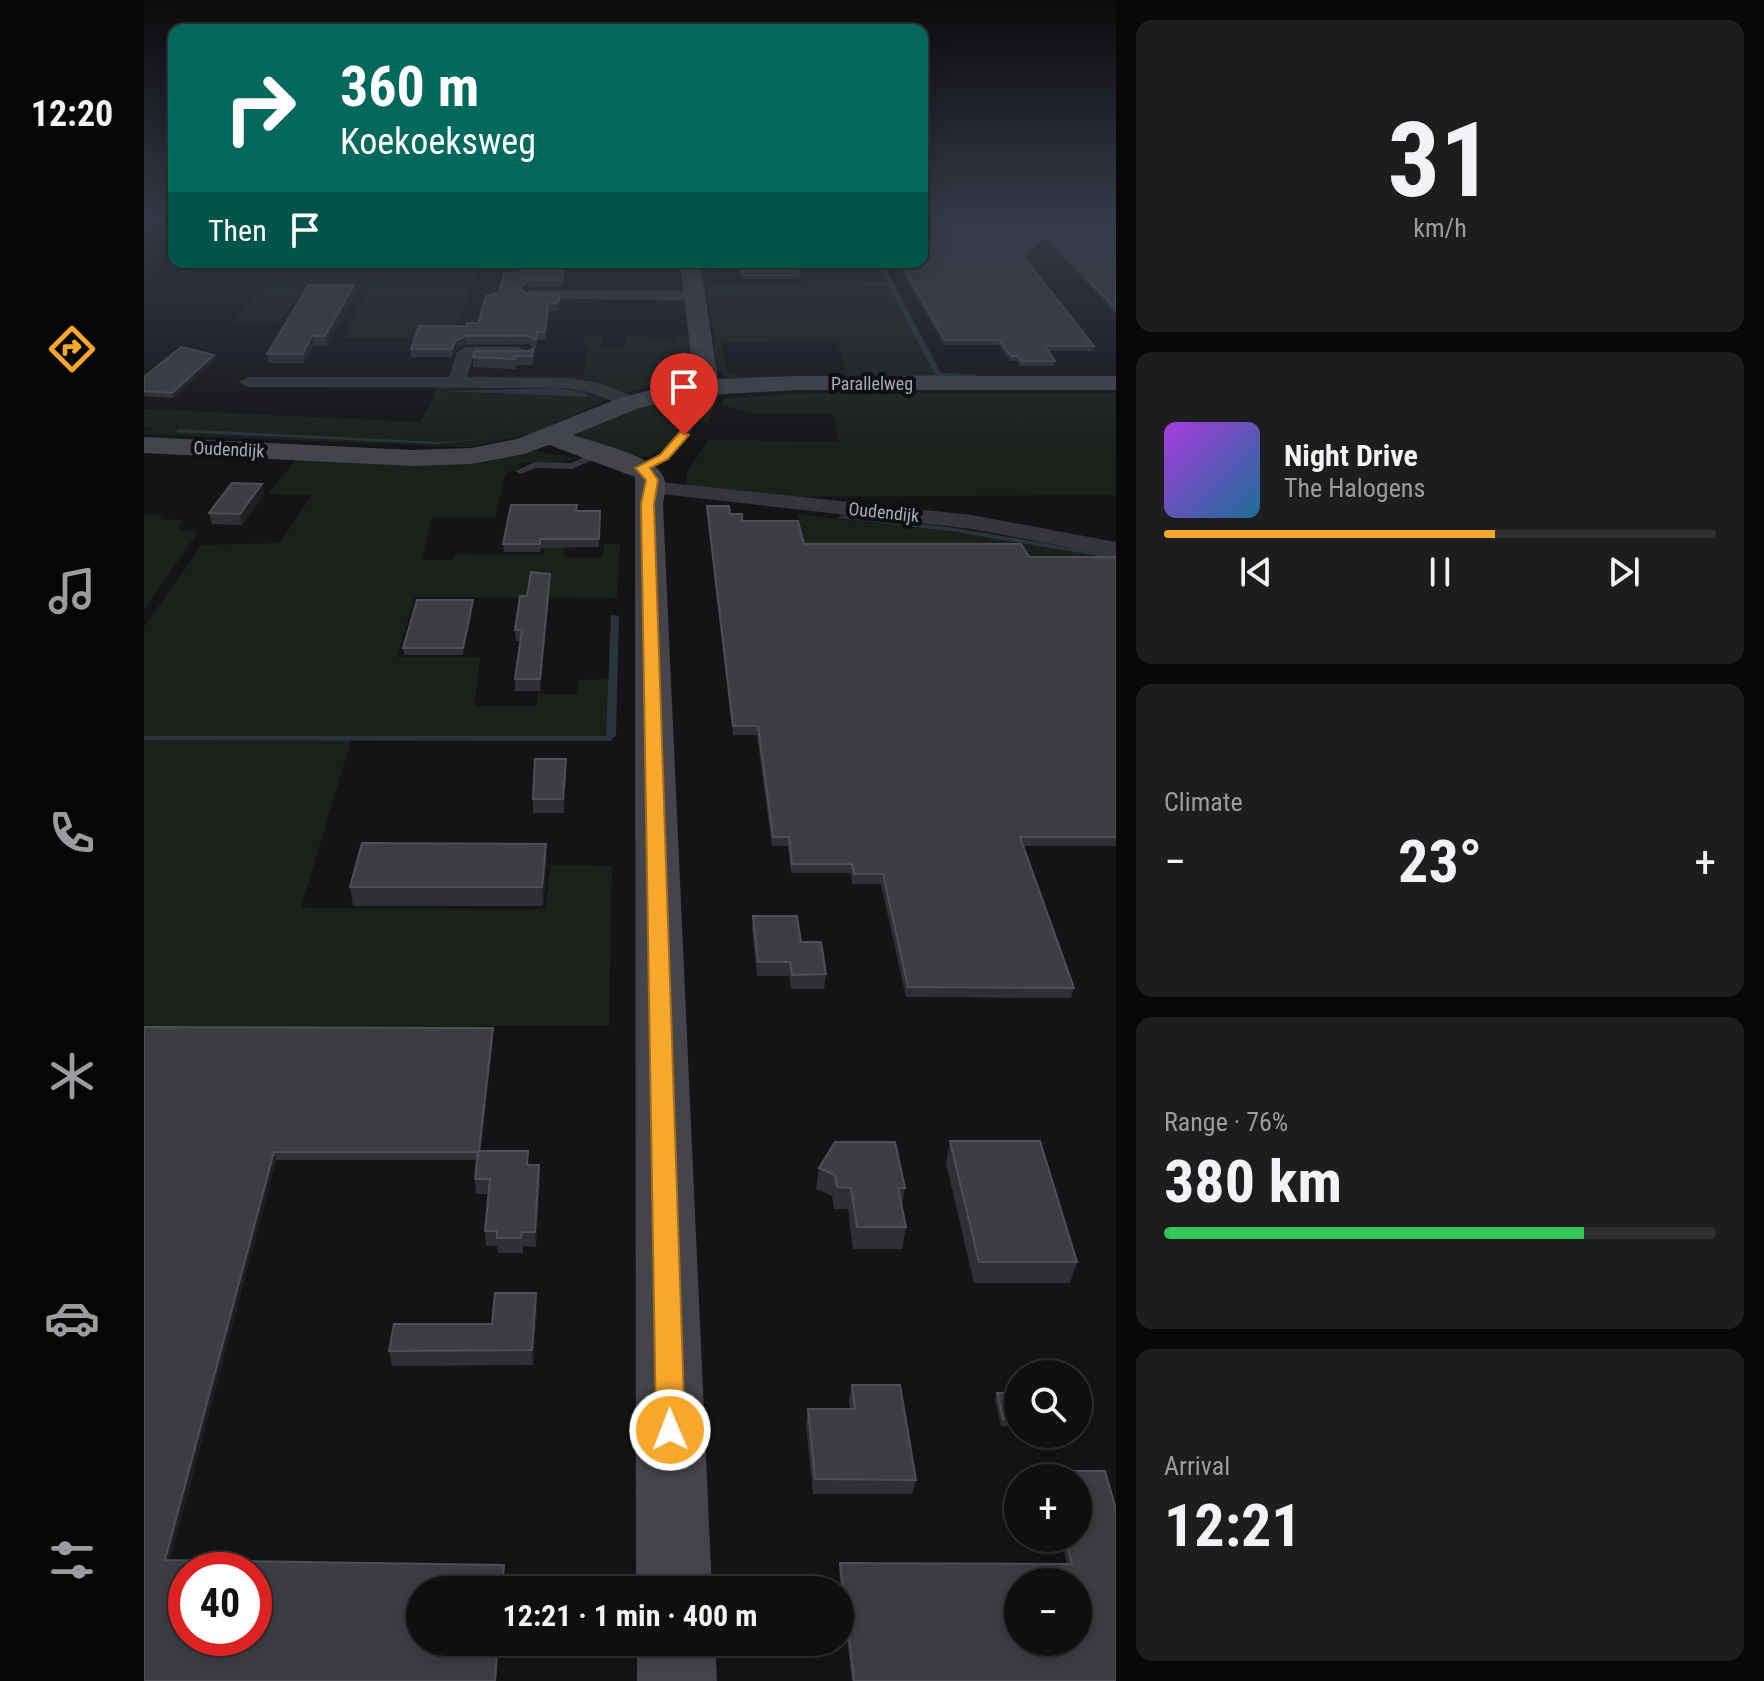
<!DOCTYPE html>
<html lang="en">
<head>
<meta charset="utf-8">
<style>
  body { margin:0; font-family:"Roboto Condensed",sans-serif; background:#1d1d1e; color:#f1f3f6; height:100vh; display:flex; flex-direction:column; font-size:30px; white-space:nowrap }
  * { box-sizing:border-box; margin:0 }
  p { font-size:26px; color:#9b9c9f }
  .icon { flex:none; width:44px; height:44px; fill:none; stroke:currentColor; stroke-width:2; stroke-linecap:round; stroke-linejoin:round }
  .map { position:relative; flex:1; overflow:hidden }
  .panel { display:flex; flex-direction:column; gap:20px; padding:20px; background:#080809; width:648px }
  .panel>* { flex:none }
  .guide { position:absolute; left:24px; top:24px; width:760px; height:244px; border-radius:16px; box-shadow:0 4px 20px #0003,0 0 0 2px #2f2f30; background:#00695c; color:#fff; overflow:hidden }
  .tools { position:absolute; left:860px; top:1360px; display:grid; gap:16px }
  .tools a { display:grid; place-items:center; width:88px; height:88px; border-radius:50%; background:#0f0f10; box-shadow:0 4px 20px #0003,0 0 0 2px #2f2f30; font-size:40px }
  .speed { position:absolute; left:24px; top:1552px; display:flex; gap:16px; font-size:40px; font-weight:700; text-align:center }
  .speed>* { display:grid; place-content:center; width:104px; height:104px; border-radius:50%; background:#0f0f10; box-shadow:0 4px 20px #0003,0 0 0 2px #2f2f30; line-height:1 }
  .speed .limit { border:12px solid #d22; background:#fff; color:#111 }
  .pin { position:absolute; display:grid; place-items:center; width:68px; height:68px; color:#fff; margin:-82px -34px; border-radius:50% 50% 50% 0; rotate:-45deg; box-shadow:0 0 8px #0007 }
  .pin .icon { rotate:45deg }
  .me { position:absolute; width:88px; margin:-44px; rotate:359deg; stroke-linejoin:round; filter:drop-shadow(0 0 6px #0008) }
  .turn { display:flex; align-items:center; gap:28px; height:168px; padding:0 40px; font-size:36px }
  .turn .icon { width:104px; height:104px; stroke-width:2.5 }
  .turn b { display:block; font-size:56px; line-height:68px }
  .then { display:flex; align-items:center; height:76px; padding:0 40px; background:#0003; gap:16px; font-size:30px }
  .big { font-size:60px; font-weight:700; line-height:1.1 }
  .panel .card { flex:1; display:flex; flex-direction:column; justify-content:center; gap:12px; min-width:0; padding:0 28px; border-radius:16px; background:#1d1d1e }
  .panel .dial { align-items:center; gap:0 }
  .dial b { font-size:104px; line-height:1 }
  .song { display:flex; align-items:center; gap:24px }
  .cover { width:96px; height:96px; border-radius:12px; background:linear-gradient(135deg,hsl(280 70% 55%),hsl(200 70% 35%)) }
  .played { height:8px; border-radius:4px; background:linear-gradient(90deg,#f7a72b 60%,#2f2f30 60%) }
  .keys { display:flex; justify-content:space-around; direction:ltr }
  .heat { display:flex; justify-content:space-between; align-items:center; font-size:44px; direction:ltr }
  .charge { height:12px; border-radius:6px; background:linear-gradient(90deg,#34c759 76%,#2f2f30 0) }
  .trip { position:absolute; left:262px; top:1576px; width:448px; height:80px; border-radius:40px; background:#0f0f10; box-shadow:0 4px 20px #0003,0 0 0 2px #2f2f30; font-weight:700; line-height:80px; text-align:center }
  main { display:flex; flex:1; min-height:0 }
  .tabs { display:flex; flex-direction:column; width:144px; justify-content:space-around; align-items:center; background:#060606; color:#9b9c9f }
  .tabs .icon { width:56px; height:56px }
  .tabs .selected { color:#f7a72b }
  .tabs b { font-size:36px; color:#f1f3f6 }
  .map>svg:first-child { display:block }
  .green { fill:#1a211b; fill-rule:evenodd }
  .water { fill:#2a343a }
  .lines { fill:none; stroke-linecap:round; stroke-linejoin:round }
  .lane { fill:#35363b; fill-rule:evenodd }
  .street { fill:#35363b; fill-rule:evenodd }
  .secondary { fill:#43454b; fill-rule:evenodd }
  .wall { fill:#303034; fill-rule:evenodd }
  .shaded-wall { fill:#1f1f22 }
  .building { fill:#3c3e42; stroke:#4d4f54; stroke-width:2; fill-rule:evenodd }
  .route { fill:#f7a72b; stroke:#a16d1c; stroke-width:2 }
  .labels { text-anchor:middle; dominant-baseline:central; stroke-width:8; stroke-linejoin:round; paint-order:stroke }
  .far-street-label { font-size:18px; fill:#a5acb7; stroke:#0f0f11 }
</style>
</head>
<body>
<main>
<nav class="tabs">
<b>12:20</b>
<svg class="icon selected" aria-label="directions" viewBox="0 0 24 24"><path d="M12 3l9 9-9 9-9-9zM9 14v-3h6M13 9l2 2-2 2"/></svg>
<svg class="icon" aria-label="music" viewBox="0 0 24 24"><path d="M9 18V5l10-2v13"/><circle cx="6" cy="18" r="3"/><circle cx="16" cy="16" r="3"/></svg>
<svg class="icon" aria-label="phone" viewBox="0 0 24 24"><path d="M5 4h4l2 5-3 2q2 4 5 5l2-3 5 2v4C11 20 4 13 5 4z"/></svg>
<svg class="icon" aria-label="climate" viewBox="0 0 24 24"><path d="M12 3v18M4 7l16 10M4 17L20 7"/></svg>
<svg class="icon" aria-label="car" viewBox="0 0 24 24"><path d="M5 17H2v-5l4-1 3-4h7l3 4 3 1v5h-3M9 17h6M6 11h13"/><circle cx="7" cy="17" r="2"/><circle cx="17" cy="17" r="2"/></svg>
<svg class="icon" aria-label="filters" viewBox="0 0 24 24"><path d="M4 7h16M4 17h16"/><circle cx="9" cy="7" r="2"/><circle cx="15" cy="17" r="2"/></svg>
</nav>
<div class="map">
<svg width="972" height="1681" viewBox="0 0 972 1681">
  <rect width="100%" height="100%" fill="#141416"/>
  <!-- green -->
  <path class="green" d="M0,219H30V260H0Z
    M35,262H337L309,333H272L269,338H198L221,294L156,293L137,321L90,322L122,280L19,278Z
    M557,262H564L568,286L744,285L791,375L703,376L693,341L578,342L583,372L597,377L622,376L623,379L590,381L572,370L569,328Z
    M649,262H732L744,283L661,284L655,280Z
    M440,335H458V347H482L483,335H503V339H531L532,335H548L554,375L485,392L326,382L322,376L522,377L439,376L443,347L439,346Z
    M218,385L435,386L464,399L387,434L324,447L0,434V430H7V428H0V409L276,422L292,393V387L217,388ZM415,388L438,392L446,397L297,392L293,390ZM36,429L299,442L343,440L293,444L30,431Z
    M583,391L572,398L564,423L556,420L564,404L551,406C512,476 500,460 434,438L438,430L511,398Z
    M667,393H972V495L618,497L542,486L543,472L565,440L695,442L689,414H610L577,404L580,398Z
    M383,450L434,458C413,467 392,458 371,465L377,467L362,473L351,517H288L278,560H309L311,554L400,555L401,546L421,547L420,557H459L460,544H476L473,598L271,597L253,657H336L330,706H392L394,694H434V680L465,679L462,736H0V627L58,545L136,543L168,495L124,494L155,456Z
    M0,514L18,515L16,519L39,520L34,529L54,532L0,610Z
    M653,514L848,537L972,559V564L613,550L611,539H661Z
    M0,740H207L157,908L401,909L407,865L468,866L465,1026H0Z"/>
  <!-- water -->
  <path class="water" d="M732,262H738L797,373L831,374L833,377H639L791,375L744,285L567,286L743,283Z
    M415,388L438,392L446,397L293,391Z
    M35,429L298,442L345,439L293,444L30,432Z
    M699,515L811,528L972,555V559L811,532L693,518Z
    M467,615L475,616L472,735L467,741L0,740V736H462Z"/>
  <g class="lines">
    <!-- lane -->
    <path class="lane" d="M556,404L564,406C547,429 526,471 493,470V466L520,452Z
      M453,452L462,454L428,469L392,468L376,474L371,471L391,462L427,463Z"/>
    <!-- street -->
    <path class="street" d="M386,290L550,291L558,296L550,301L381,298L378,295Z
      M322,347H374L383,352L374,357H329L323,377L423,378L455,383L494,398L496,402L487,408L445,392L423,388L104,387L95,382L104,377H305L313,352Z
      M507,481L828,515L972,542V556L828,529L499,492L496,487L499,482Z"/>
    <!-- secondary -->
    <path class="secondary" d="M536,262H556L574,379L652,376H972V390H652L548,396L495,408L429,435C451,443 513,456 520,478C523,486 520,496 519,504L568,1590H492L491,477L405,445L380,454L327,464L269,466L0,453V437L269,450L327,448L373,439L478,397L550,380Z
      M493,1642H571L573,1681H493Z"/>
  </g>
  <!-- wall -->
  <path class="wall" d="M972,219V314L902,239L880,258L950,346L949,351H904L911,361L910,366H876L873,361H866L855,345H800L753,262H778Z
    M595,262H649L656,275V279H599Z
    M376,273L420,275L418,287H386L379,292L381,293L416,294L414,311H405L401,340H393L392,348L384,344H322L312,349L308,357H267V349L322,326L334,323L355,293Z
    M210,285L211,294L183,345L170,346L160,363H124L123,354Z
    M384,351L390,357L388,365H372V369L329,367V357Z
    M70,355L71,360L29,398L0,396V377Z
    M118,484L120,495L98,525L68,524L65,513Z
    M563,506L586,514L598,521L660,544L885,557H972V846H879L930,988L927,998L762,997L737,884H708L707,873H647L644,846H628L613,735H589L563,514Z
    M433,511H456L455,547L397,548L396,552H360L359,544Z
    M406,586L396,691H371V679L376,641H372L371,630L383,596Z
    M329,600V606L319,655H260L259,648Z
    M422,773L420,813H389V799Z
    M403,862L399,906H209L206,887Z
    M609,916L657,942L682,974L680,989H647L645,976H613L608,930Z
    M0,1027L349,1036L337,1151L385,1165H395L396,1180L392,1247L379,1246V1253H354L353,1246H342L341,1231L344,1194H332L331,1179L333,1160H132L26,1560L360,1565V1573L352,1681H0Z
    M806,1141L933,1262L926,1283H830L802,1163Z
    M675,1168L761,1188L758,1205L762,1227L758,1249H709L704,1209H690L688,1196L672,1189Z
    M392,1293L393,1308L389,1365L248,1366L245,1351L348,1324Z
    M708,1385L772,1480L768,1494H669L662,1424L664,1409H706L705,1400Z
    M853,1393H874V1426H857L851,1400Z
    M904,1471H961L972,1509V1681H708L695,1571L696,1563L923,1564L917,1538H934V1478H902ZM874,1582H934V1642H874Z"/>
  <!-- shaded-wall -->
  <path class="shaded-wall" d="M902,235V239L877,260L878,255Z
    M386,280V287L375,295V287Z
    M210,285L211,294L183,345L181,336Z
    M168,336L170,346L160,363L159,354Z
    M321,336L322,344L312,349L308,357V349L311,341Z
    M70,355L71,360L29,398L28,393Z
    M118,484L120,495L98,525L96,514Z
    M406,574V586L396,691V679Z
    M329,600V606L319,655V648Z
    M422,759V773L420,813L419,799Z
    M402,844L403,862L399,906L398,887Z
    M349,1028V1036L336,1160L335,1152Z
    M130,1152L132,1160L24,1568L21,1560Z
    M395,1165L396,1180L392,1247L391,1232Z
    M392,1293L393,1308L389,1365L388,1350Z
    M354,1642H355L352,1681H351Z"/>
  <!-- building -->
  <path class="building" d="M778,219H972V309L902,235L878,255L950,346H901L911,361H877L874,356H867L855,340H801L756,262H778Z
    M596,262H649L656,275H599Z
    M420,267L418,280H386L375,287L381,293L416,294L414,303H404L401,332H393L392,340L384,336H321L311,341L308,349H267L275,326H322L323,323H334L342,296L355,293L360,273H376L377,268Z
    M165,285H210L181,336H168L159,354H123Z
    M37,347L70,355L28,393L0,391V377Z
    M390,348L388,356H372L371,359L329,357L331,351H384Z
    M88,483L118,484L96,514L65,513Z
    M367,505H433L432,511H456L455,539H396V544H359Z
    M563,506H585L586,514H598V521H654L660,544H877L885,557H972V837H876L930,988L764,987L739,874H710L708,864H648L645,837H629L614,726H589Z
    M387,572L406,574L396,679H371L378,630H371L376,596H383Z
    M273,600H329L319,648H259Z
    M391,759H422L419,799H389Z
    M218,843L402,844L398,887H206Z
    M609,916H653L657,942H677L682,974L648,975L646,962H614Z
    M0,1027L349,1028L335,1151L334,1152H130L21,1560L360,1565L358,1590H276V1642H354L351,1681H0ZM42,1570H110V1638H42Z
    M806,1141H896L933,1262H835Z
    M691,1142H751L761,1188H754L762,1227H713L707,1188L693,1187L691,1175L675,1168Z
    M334,1151H384L383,1165H395L391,1232H378L377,1238H353V1231H341L346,1179H331Z
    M351,1293H392L388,1350L245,1351L250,1324H348Z
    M708,1385H756L772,1480L671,1479L664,1409H711Z
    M853,1393H874V1419H859Z
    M904,1471H961L972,1509V1681H710L696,1563L928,1564L921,1538H934V1478H906ZM874,1582H934V1642H874Z"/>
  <!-- sky -->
  <linearGradient id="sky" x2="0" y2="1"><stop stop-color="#0b0b0c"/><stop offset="0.48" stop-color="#343a47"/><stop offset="1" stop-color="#343a47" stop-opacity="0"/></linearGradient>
  <rect width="972" height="454" fill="url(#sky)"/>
  <!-- route -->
  <path class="route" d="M536,432L545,435L524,459L506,468L514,480L510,504L541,1430L536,1440L526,1444L516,1440L512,1430L497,504L502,480L491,468L516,455Z"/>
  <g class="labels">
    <!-- far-street labels -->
    <g class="far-street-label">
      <text x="728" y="383">Parallelweg</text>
      <text transform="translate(85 449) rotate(3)">Oudendijk</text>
      <text transform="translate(740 512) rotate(6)">Oudendijk</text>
    </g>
  </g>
</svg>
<div class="tools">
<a><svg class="icon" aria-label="search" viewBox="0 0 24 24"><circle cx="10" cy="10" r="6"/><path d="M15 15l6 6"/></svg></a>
<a>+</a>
<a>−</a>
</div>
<div class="speed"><div class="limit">40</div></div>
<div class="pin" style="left:540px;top:435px;background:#d93025"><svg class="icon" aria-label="arrive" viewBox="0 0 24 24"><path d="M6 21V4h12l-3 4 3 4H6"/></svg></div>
<svg class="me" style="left:526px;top:1430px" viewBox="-20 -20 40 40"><circle r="17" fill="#f7a72b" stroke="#fff" stroke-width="3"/><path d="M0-11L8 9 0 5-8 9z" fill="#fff"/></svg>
<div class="trip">12:21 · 1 min · 400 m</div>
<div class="guide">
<div class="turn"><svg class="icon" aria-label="right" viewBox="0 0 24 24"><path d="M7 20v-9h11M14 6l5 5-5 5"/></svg><div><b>360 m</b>Koekoeksweg</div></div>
<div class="then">Then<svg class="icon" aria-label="arrive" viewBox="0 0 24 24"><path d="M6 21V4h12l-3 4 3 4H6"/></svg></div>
</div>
</div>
<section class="panel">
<div class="card dial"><b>31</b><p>km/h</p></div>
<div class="card">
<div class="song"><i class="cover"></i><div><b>Night Drive</b><p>The Halogens</p></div></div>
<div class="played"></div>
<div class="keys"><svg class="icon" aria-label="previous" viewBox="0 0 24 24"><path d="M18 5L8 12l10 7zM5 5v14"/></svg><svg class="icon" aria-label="pause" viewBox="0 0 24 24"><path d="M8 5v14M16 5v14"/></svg><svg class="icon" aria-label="next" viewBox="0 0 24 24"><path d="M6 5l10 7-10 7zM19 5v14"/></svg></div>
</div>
<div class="card"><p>Climate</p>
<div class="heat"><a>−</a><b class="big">23°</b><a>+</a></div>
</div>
<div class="card"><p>Range · 76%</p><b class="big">380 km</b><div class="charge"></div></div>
<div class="card"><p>Arrival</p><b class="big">12:21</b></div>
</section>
</main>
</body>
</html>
